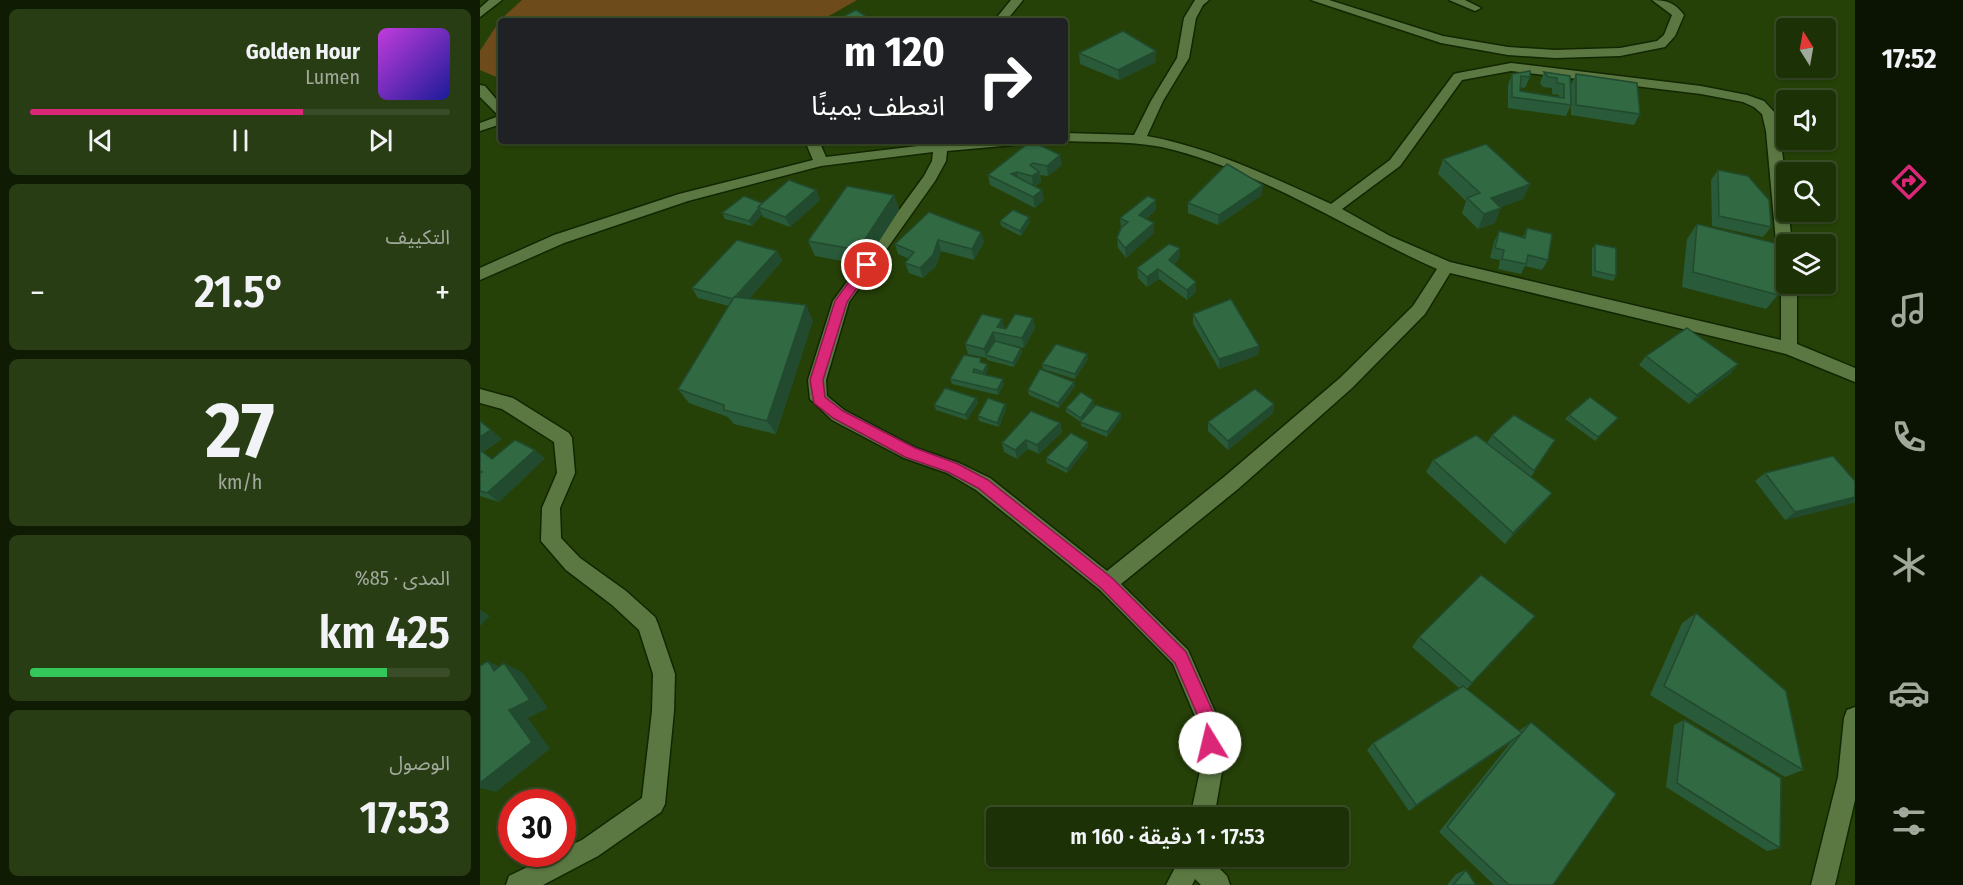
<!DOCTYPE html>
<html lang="ar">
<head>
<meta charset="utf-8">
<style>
  body { margin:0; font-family:"Fira Sans Condensed","Noto Sans Arabic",sans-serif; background:#293d14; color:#f1f3f6; direction:rtl; height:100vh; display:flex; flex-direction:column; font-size:22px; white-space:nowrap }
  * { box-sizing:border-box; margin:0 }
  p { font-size:20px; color:#a0a99b }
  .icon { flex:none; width:33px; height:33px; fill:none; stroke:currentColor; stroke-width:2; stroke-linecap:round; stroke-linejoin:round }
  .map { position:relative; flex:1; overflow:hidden; direction:ltr }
  .sheet { display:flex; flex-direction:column; gap:9px; padding:9px; background:#0f1b03; width:480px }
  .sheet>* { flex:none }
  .guide { position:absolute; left:18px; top:18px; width:570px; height:126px; border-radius:6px; box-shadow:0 2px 4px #0004,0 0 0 2px #3a4c28; direction:rtl; background:#202124; color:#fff; overflow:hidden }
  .needle { width:39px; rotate:349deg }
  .fabs { position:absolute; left:1296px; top:18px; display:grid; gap:12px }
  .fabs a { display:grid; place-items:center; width:60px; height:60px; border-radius:6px; background:#1c3106; box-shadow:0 2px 4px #0004,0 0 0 2px #3a4c28; font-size:30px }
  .speed { position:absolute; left:18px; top:789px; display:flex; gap:12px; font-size:30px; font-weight:700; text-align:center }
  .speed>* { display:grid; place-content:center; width:78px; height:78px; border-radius:50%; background:#1c3106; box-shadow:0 2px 4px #0004,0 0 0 2px #3a4c28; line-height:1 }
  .speed .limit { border:9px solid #d22; background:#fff; color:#111 }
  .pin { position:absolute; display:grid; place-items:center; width:51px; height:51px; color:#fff; margin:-26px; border:3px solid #fff; border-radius:50%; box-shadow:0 2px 6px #0007 }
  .me { position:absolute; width:66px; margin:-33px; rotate:351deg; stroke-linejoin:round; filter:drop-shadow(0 0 4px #0008) }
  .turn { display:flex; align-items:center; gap:21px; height:126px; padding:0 24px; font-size:27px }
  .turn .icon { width:78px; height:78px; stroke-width:2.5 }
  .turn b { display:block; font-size:42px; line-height:51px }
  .big { font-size:45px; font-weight:600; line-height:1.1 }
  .sheet .card { flex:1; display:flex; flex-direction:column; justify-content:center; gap:9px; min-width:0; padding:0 21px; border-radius:9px; background:#293d14 }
  .sheet .dial { align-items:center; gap:0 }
  .dial b { font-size:78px; line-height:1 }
  .song { display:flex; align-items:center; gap:18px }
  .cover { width:72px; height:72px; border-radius:9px; background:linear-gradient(135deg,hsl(290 70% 55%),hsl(240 70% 35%)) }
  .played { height:6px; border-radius:3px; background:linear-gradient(90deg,#db2777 65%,#3a4c28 65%) }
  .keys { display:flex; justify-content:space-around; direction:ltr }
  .heat { display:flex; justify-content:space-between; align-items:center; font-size:33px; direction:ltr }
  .charge { height:9px; border-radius:4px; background:linear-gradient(90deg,#34c759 85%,#3a4c28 0) }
  .trip { position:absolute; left:506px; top:807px; width:363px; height:60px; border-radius:6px; background:#1c3106; box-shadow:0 2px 4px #0004,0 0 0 2px #3a4c28; font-weight:600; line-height:60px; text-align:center; direction:rtl }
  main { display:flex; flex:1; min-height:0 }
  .tab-bar { display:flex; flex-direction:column; width:108px; justify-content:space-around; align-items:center; background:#0b1402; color:#a0a99b }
  .tab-bar .icon { width:42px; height:42px }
  .tab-bar .active { color:#db2777 }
  .tab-bar b { font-size:27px; color:#f1f3f6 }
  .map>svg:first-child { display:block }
  .green { fill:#6e4b1a }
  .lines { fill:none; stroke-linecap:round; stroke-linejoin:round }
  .street-casing { stroke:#122600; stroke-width:3 }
  .street { fill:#5b7842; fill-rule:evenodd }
  .wall { fill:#295a39 }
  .shaded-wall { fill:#224a2e }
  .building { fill:#306942; stroke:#224a2e; stroke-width:1.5 }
  .route { fill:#db2777; stroke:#8e194d; stroke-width:1.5 }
</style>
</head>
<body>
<main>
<nav class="tab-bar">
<b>17:52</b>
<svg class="icon active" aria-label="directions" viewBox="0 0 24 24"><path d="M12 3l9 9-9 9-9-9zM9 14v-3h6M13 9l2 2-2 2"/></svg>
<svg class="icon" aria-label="music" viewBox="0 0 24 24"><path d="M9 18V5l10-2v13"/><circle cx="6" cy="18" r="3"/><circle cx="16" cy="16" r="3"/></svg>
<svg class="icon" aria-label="phone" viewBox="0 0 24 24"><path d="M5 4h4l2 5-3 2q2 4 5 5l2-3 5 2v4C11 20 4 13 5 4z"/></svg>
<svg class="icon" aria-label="climate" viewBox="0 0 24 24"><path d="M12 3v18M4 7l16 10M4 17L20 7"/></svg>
<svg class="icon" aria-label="car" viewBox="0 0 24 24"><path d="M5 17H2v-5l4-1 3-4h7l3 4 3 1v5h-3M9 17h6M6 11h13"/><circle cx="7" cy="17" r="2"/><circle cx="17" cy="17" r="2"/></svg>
<svg class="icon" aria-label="filters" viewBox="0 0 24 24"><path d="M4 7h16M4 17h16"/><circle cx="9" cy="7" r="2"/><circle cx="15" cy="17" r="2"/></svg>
</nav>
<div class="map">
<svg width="1375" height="885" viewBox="0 0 1375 885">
  <rect width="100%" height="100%" fill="#264108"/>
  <!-- green -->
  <path class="green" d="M42,0H377L340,21H21V79L0,70V51L20,20Z"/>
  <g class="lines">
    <!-- street casing -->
    <g class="street-casing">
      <path id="street" d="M9,0H22L0,17V8Z
        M531,0H543L526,21H514Z
        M715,0H729L723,5L716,18L709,58L683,101L667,136C732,148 791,177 851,204L910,160L974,74L978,73L1031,63L1221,86L1267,95L1284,101L1295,113L1300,131L1312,244H1306V269L1301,268L1298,264L1286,131L1282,114L1274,107L1263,102L1221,94L1031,71L982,80L920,166L862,209L910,236L970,262L1301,340V284L1306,279V284H1317V344L1375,368V382L1306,354L970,273L945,314L872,388L758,489L641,584L708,650L739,721L743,766L734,818H710L721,766L717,721L693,664L620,590L496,490L467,473L424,458L352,420L330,399L328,380L353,301L444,176L452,161L453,152L341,166L208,201L84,243L0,280V268L74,235L199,194L333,160L325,141H339L346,157L454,144V141H541L534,145L467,151L466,161L455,181L369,302L346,380L347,396L364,410L436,448L479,463L510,478L627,571L744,477L860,378L933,306L957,269C869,230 787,175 694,150C658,140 621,143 584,141L585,133L654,135L671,101L697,58L704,18Z
        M831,0H849L963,36L1028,47L1075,50L1140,48L1177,41L1184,35L1192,15L1172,0C1187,0 1195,3 1204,15L1195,36L1185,47L1140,56L1075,58L1028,55L961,43Z
        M969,0H985L1001,8L995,11Z
        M0,85L5,86L21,105V124L0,131V123L19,116L0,97Z
        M0,389L33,398L89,433L92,438L95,473L80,508L81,538L100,558L146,591L175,617L178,624L195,674L194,711L185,804L181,812L118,856L63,885H26L29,876L74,854H82V849L102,840L162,798L172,711L173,674L159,630L132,605L86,570L61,541L62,508L77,473L74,442L22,409L0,403Z
        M1375,707V800L1355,885H1331L1358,777L1364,718L1367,710Z
        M701,856H727L747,876L750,885H721L715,879L712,885H686Z"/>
    </g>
    <!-- street -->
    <use href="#street" class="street"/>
  </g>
  <!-- wall -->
  <path class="wall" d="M676,51V62L639,80L600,64L599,53Z
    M1064,72L1090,76L1091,105L1086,116L1028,108V85L1032,74L1050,77L1045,88L1040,87V91L1079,97V95L1072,94V88L1063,87L1060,83Z
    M1096,74L1160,114L1154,125L1091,115V85Z
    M551,141L582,165L568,176L560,175L561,182L555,186L564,200L555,208L510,185L508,175Z
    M963,159L1050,184L1043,199L1020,207L1015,223L998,229L982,213L986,201L958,174Z
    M1238,170L1291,227L1283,237L1232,226L1231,180Z
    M336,190L340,200L310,227L283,217L282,214L272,226L245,219L242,213Z
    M414,195L419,210L384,265L335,256L328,241Z
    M782,195L738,225L708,213V203Z
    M676,210L666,219L674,233L646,258L638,248L637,238L641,227L640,218Z
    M449,212L504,242L494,260L461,251L456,266L443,278L429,273L425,263L429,259L418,254L415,244Z
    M520,221L550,222L541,236L521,226Z
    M1217,224L1298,295L1286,309L1202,287L1207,239Z
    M1047,228L1068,260L1062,270L1045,266L1041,274L1018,269L1020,260L1010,258L1014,242L1019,231L1043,237Z
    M1115,244L1136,276L1133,281L1112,276V249Z
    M700,248L699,259L694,264L716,292L707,300L679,279L667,287L658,278L657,268Z
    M297,251L302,261L269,299L333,320L296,434L254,424L248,417L209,403L198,389L249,306L218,298L212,288Z
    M502,314L526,329L553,318L555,328L544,348L520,342L541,348L542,353L534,367L507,360V358L488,354L485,344Z
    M713,314L779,346L778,355L739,369L713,324Z
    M607,354L608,359L595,379L563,369L562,364Z
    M1166,356L1258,364L1250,374L1209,404L1159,365Z
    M502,363L508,369L505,375L524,384L518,395L472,384L470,379Z
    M594,382L595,386L579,408L549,395L548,390Z
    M496,398L498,403L487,420L456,410L454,405Z
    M613,400L614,405L608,414L641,413V418L627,437L601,426V422L586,412V408Z
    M525,404L526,409L519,427L499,421L498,416Z
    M794,404L793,413L748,450L728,431V422Z
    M1089,415L1134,422L1115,441L1085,419Z
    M0,421L22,439L3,452L12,459L65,458L19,502L0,496Z
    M580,423L582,432L559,454L548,449L537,459L524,452L522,443Z
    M1012,435L1075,440L1051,477L1062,505L1025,544L946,472L953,460L1007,443Z
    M608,447L587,473L567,463L566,458Z
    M1285,473L1375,481V502L1305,520L1275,481Z
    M1216,613L1323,770L1305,777L1170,695L1202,623Z
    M1055,616L987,689L1039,731L1051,722L1073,885H1014L959,832L1031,742L929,811L887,750L893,743L979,688L932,647L939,637Z
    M1204,720L1300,848L1287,851L1186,787L1194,725Z
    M986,870L996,885H967L976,874Z"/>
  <!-- shaded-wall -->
  <path class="shaded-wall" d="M676,51V62L639,80L638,70Z
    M580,155L582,165L568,176L567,166Z
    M537,172L539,182L531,174Z
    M559,172L561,182L553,187L552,176Z
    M1050,184L1043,199L1005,213L1011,198Z
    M783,185L782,195L738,225L739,215Z
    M336,190L340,200L310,227L305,217Z
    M562,190L564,200L555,208L553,197Z
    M414,195L419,210L384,265L378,250Z
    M676,200V210L659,225V215Z
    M279,208L282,214L272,226L269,221Z
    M1021,208L1015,223L998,229L1004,214Z
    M549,217L550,222L541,236L540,231Z
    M674,223V233L646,258L645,248Z
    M501,232L504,242L494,260L492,249Z
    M458,240L461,251L456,266L443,278L440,268Z
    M700,248L699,259L689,270V260Z
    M297,251L302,261L260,309L254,300Z
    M678,269L679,279L667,287V277Z
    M716,282V292L707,300V290Z
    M326,305L333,320L296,434L287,421Z
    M553,318L555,328L544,348L542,338Z
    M522,319L525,329L517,327Z
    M513,332L516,341L506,355L507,358L504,349Z
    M779,346L778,355L739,369V359Z
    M541,348L542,353L534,367L533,363Z
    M607,354L608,359L595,379V374Z
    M507,364L508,369L505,377L503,372Z
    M1258,364L1250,374L1209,404L1217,395Z
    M523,379L524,384L518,395L517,390Z
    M594,382L595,386L579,408L578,403Z
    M496,398L498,403L487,420L485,415Z
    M613,400L614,405L602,423L601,418Z
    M525,404L526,409L519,427L517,423Z
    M794,404L793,413L748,450V441Z
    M641,413V418L627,437V432Z
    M580,423L582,432L559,454L557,445Z
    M11,430L22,439L2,452L0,450V437Z
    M546,440L548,449L537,459L535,450Z
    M608,442V447L587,473V469Z
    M55,450L65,458L19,502L7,493Z
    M1072,493L1062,505L1025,544L1033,533Z
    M1375,497L1374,503L1305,520L1315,512Z
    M0,610L10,616L0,626Z
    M8,661L26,670L14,671Z
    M24,663L42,672L68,708L48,718L70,749L16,792L0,788V783Z
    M1041,734L1031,742L929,811L936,805Z"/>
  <!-- building -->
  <path class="building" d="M376,10L393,21H354Z
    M452,17L459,20L445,21Z
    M643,31L676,51L638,70L599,53Z
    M1050,71V77L1041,76L1040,91L1084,98V84L1077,83V78L1068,77L1064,72L1090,76L1091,105L1032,97V74Z
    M1096,74L1157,83L1160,114L1096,105Z
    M551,141L580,155L567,166L553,163L550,165L559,172L552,176L537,172L531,174L562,190L553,197L508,175Z
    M1006,144L1050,184L1011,198L1021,208L1004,214L987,198L1000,193L963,159Z
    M747,164L783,185L739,215L708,203Z
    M1238,170L1268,176L1289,200L1291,227L1239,216Z
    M309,180L336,190L305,217L278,207Z
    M367,186L414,195L378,250L328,241Z
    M264,196L282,203L278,207L279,208L269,221L242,213Z
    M668,196L676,200L659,215L674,223L645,248L637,238L641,228L648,222L640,218Z
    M533,210L549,217L540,231L520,221Z
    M449,212L501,232L492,249L458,240L453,255L440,268L425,263L434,252L415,244Z
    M1217,224L1299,244L1298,295L1213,272Z
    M1047,228L1072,234L1068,260L1048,255L1046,264L1022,259L1024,250L1015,248L1019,231L1045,238Z
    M257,240L297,251L253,299L212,288Z
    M689,244L700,248L689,260L716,282L707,290L678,269L667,277L657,268Z
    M1115,244L1136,248V276L1115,271Z
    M254,297L326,305L287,421L244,410V405L198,389Z
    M751,299L779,346L739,359L713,314Z
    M502,314L522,319L517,327L526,329L535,314L553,318L542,338L513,332L504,349L485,344Z
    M1207,328L1258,364L1217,395L1166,356Z
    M515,341L541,348L533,363L506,355Z
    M576,344L607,354L595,374L562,364Z
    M484,355L501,358L500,362L507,364L503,372L494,369L493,372L523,379L517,390L470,379Z
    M560,369L594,382L578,403L548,390Z
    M465,388L496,398L485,415L454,405Z
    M775,389L794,404L748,441L728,422Z
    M601,392L613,400L601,418L586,408Z
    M1110,397L1138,418L1118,437L1089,415Z
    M508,398L525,404L517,423L498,416Z
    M616,405L641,413L627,432L600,422Z
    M551,411L580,423L557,445L546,440L535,450L522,443Z
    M1034,415L1075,440L1054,471L1012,435Z
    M0,421L11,430L0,437Z
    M591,433L608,442L587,469L566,458Z
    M996,435L1072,493L1033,533L953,460Z
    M35,440L55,450L7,493L0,491V473L2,472L0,471V450L12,459Z
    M1353,456L1375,481V497L1315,512L1285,473Z
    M1001,575L1055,616L992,683L939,637Z
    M1216,613L1306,691L1323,770L1184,686Z
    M8,661L14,671L24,663L50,700L29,710L52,742L0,783V666Z
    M983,686L1042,733L1051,722L1136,794L1073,885H1029L967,827L1041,734L936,805L893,743Z
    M1204,720L1301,778L1300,848L1197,783Z
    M986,870L996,885H973Z"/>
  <!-- route -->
  <path class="route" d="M387,261L393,265L367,302L343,380L345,397L363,411L435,448L478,464L508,480L632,578L706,652L737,721L739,743L736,749L730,752L724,749L720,721L695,663L621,588L498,488L468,472L425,457L353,418L334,403L330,380L355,301L383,262Z"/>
</svg>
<div class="fabs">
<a><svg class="needle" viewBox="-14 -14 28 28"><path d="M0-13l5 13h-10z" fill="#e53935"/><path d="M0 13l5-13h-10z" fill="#a0a99b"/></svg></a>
<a><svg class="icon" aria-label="sound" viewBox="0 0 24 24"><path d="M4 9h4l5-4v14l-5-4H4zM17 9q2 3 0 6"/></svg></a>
<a><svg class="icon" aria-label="search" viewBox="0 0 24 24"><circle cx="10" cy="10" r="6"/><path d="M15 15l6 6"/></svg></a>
<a><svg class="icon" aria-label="layers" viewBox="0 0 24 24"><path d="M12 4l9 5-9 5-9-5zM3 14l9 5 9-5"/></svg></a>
</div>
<div class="speed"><div class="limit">30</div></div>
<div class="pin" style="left:387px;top:265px;background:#d93025"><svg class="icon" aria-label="arrive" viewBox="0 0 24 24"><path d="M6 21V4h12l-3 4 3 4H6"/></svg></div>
<svg class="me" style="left:730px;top:743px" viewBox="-20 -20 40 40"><circle r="19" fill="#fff"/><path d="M0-13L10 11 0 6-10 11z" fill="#db2777"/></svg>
<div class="trip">17:53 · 1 دقيقة · 160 m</div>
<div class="guide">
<div class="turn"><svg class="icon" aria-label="right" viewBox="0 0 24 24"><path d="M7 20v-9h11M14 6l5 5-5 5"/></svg><div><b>120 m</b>انعطف يمينًا</div></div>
</div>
</div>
<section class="sheet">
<div class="card">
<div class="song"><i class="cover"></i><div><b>Golden Hour</b><p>Lumen</p></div></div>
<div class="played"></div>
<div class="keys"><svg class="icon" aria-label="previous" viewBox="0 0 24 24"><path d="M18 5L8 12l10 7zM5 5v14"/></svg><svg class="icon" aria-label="pause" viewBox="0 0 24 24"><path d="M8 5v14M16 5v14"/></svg><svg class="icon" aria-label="next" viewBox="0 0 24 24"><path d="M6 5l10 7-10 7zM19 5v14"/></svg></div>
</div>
<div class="card"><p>التكييف</p>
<div class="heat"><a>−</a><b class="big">21.5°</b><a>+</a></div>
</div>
<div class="card dial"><b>27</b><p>km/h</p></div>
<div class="card"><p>المدى · 85%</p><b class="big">425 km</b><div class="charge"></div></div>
<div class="card"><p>الوصول</p><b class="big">17:53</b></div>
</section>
</main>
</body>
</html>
